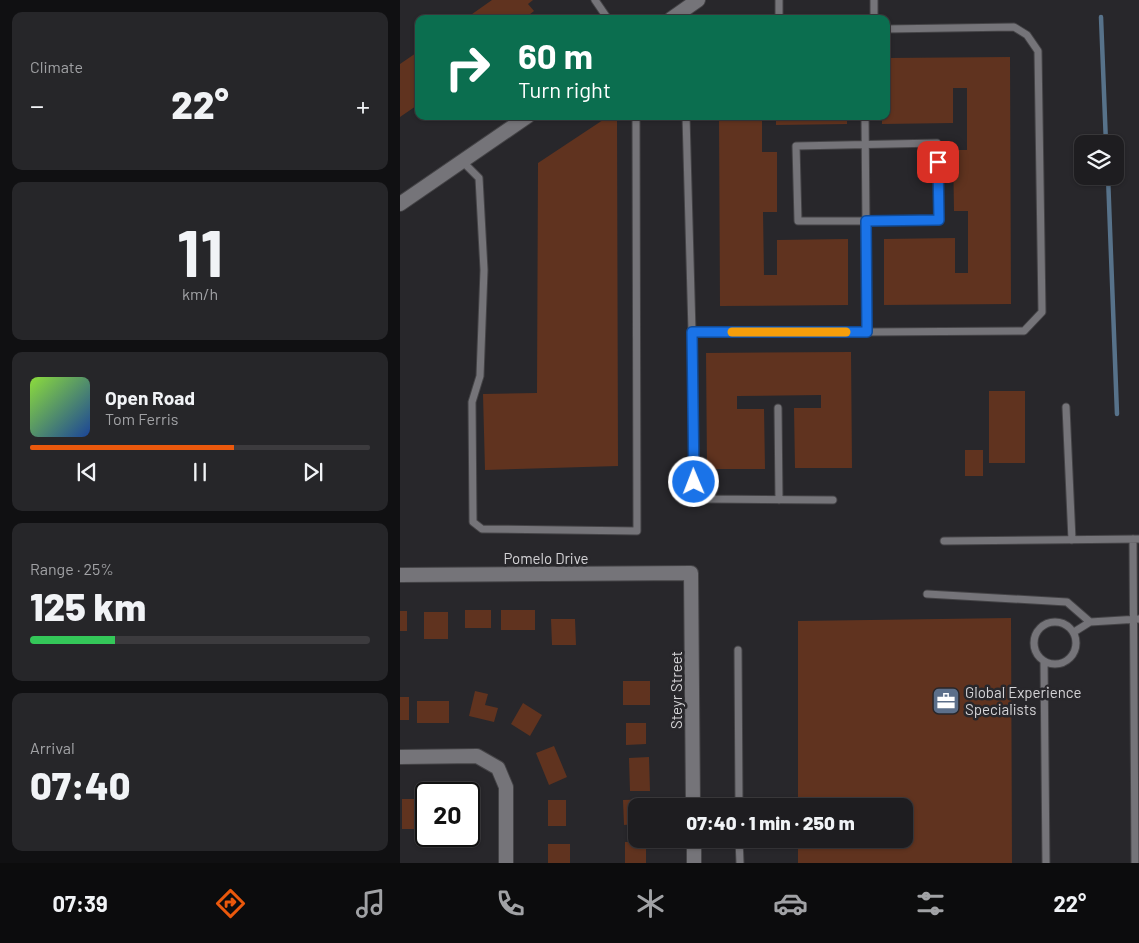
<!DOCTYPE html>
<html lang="en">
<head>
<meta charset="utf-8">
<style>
  body { margin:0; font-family:Barlow,sans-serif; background:#262629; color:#f1f3f6; height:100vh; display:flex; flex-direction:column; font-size:19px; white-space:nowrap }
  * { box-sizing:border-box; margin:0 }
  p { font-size:16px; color:#a1a2a5 }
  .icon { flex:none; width:28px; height:28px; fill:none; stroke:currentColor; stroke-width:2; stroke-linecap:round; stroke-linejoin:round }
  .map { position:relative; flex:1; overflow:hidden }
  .panel { display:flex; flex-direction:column; gap:12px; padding:12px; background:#101012; width:400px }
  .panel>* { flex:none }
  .hud { position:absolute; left:15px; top:15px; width:475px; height:105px; border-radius:10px; box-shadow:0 1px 4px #0004,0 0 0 1px #3c3b3e; background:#0b6e4f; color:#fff; overflow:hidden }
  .tools { position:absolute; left:674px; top:135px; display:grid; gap:10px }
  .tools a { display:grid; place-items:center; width:50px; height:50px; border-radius:10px; background:#1e1d20; box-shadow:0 1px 4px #0004,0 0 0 1px #3c3b3e; font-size:25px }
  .speed { position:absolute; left:15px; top:782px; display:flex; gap:10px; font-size:25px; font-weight:700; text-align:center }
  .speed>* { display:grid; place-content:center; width:65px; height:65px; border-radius:50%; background:#1e1d20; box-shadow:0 1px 4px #0004,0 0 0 1px #3c3b3e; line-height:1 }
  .speed .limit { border:2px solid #111; border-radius:8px; background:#fff; color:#111 }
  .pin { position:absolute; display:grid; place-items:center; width:42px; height:42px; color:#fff; margin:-21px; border-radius:10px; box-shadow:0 2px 8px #0006 }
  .me { position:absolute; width:55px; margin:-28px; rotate:359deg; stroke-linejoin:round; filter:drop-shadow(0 0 4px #0008) }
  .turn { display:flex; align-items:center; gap:18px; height:105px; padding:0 20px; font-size:22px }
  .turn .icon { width:65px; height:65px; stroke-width:2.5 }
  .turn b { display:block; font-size:35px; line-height:42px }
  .big { font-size:38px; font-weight:800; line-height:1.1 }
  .panel .widget { flex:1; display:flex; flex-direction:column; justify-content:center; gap:8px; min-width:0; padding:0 18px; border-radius:10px; background:#262629 }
  .panel .dial { align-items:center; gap:0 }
  .dial b { font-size:65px; line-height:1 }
  .song { display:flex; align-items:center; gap:15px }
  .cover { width:60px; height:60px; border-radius:8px; background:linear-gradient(135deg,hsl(90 70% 55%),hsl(220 70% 35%)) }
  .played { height:5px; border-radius:2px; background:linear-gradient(90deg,#ea580c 60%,#3c3b3e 60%) }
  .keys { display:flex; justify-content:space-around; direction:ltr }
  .heat { display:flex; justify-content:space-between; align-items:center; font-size:28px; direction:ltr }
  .charge { height:8px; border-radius:4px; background:linear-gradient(90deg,#34c759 25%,#3c3b3e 0) }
  .trip { position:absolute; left:228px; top:798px; width:285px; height:50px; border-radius:10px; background:#1e1d20; box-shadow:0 1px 4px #0004,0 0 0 1px #3c3b3e; font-weight:800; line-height:50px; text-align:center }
  .dock { display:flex; height:80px; justify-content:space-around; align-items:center; background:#0c0c0d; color:#a1a2a5 }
  .dock .icon { width:35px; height:35px }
  .dock .active { color:#ea580c }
  .dock b { font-size:22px; color:#f1f3f6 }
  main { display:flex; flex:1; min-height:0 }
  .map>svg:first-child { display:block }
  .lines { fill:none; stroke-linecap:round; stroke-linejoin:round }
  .stream { stroke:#57728a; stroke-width:4.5 }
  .building { fill:#60331f }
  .service-casing { stroke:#444346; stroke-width:9 }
  .minor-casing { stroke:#444346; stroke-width:16 }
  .service { stroke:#757479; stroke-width:7 }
  .minor { stroke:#757479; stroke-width:14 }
  .route-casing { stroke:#114b97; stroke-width:12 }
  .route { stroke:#1a73e8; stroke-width:9 }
  .slow { stroke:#f59e0b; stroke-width:9 }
  .labels { text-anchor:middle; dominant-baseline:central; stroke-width:5; stroke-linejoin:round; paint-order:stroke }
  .street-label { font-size:15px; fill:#d4d3d6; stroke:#28272b }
  .poi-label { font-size:15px; fill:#d4d3d6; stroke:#28272b; text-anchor:start }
</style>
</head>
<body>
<main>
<section class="panel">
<div class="widget"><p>Climate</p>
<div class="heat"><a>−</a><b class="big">22°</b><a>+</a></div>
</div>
<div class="widget dial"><b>11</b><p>km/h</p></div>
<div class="widget">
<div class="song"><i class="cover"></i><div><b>Open Road</b><p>Tom Ferris</p></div></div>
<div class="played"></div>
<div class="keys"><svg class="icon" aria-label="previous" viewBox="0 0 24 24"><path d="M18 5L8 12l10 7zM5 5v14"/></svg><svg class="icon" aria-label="pause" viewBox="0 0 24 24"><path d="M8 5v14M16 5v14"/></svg><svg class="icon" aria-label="next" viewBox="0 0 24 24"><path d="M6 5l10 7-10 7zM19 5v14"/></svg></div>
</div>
<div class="widget"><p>Range · 25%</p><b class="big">125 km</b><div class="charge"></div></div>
<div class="widget"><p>Arrival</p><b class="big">07:40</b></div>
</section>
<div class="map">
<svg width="739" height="863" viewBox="0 0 739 863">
  <rect width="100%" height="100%" fill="#28272b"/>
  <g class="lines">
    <!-- stream -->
    <path class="stream" d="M701,17L706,144
      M708,176L717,414"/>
  </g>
  <!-- building -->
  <path class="building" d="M92,0H133L128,4L134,11L125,18L126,19H65Z
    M19,51V104L0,117V64Z
    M610,57L611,304L484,305V239L555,238V273H568V211H554L553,150H567V88H553V123L482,124V116H486V58Z
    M209,116H217L218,466L85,470L83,394L137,393L138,163Z
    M319,116H362V152H377V212H363L364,275H377V240L448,239V305L320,306Z
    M376,116H447V124L376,125Z
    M451,352L452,468H395L394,408H421V395L337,396V409H364L365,469H307L306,353Z
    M589,391H625V463H589Z
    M565,450H583V476H565Z
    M65,610H91V628H65Z
    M101,610H135V630H101Z
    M0,611H7V631H0Z
    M24,612H48V639H24Z
    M611,618L612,863H398V839H504V806H398V621Z
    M151,619H175L176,645H152Z
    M223,681H250V705H223Z
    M75,691L88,694L85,705L98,708L94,722L69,716Z
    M0,697H9V720H0Z
    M17,701H49V723H17Z
    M123,703L142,715L130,736L111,724Z
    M226,723H246V744L226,745Z
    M154,746L167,777L149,785L136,753Z
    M249,757L250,791H230L229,758Z
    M2,799H26V829H2Z
    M253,799V806H236V824L224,825L223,800Z
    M148,800H166V826H148Z
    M225,842H246V863H225Z
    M148,844H170V863H148Z"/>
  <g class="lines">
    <!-- service casing -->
    <g class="service-casing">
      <path id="service" d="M195,0L208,19
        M379,19V0
        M474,19V0
        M286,116L292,332
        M465,116L467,332L624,331L642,312L638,51L627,35L614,27L486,29
        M537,143L539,221H398L396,146Z
        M62,161L79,178L84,270L80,376L72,402L73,522L82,529L237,531L236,116
        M666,407L672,540
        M378,408L379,500
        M433,500L308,499L294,482L292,332H467
        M733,539L735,863
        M544,541L739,539
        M527,594L667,602L690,622
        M634 643a21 21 0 1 1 42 0a21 21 0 1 1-42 0Z
        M674,632L690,622L739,619
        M338,650L339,806
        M644,661L646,863
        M339,839L340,863"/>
    </g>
    <!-- minor casing -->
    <g class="minor-casing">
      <path id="minor" d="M271,19L298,0
        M0,204L128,116
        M0,575L291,573L293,806
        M0,757L77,756L98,768L106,787V863
        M294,839V863"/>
    </g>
    <!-- service -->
    <use href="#service" class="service"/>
    <!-- minor -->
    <use href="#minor" class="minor"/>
  </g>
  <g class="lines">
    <!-- route casing -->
    <g class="route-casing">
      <path id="route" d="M294,482L292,332H467L466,221L539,220L538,162"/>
    </g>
    <!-- route -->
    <use href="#route" class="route"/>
    <!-- slow -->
    <path class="slow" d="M332,332H446"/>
  </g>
  <!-- icons -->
  <defs>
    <g id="office-square" transform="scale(1.4375)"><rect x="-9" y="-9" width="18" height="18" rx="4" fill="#5c6f8a" stroke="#28272b"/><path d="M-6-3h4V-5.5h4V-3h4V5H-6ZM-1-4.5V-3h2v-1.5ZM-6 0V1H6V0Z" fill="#fff"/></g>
  </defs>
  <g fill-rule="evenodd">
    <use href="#office-square" x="546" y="701"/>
  </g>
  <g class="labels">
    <!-- street labels -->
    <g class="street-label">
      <text x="146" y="558">Pomelo Drive</text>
      <text transform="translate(276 690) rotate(-90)">Steyr Street</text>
    </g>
    <!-- poi labels -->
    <g class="poi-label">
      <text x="565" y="692">Global Experience<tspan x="565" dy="17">Specialists</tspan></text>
    </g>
  </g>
</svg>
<div class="tools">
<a><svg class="icon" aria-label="layers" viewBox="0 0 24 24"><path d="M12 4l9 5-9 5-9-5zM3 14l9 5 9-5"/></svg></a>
</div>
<div class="speed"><div class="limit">20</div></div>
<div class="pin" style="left:538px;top:162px;background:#d93025"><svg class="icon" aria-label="arrive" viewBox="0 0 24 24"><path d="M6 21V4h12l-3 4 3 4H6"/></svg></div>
<svg class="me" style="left:294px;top:482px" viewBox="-20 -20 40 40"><circle r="17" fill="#1a73e8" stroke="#fff" stroke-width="3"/><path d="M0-11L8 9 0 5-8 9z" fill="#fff"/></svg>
<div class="trip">07:40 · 1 min · 250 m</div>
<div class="hud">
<div class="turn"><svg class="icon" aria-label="right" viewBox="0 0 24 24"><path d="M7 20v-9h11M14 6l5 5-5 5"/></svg><div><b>60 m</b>Turn right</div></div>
</div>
</div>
</main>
<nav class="dock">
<b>07:39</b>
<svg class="icon active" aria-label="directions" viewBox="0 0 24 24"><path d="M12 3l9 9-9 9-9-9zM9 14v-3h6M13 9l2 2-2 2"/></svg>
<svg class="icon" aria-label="music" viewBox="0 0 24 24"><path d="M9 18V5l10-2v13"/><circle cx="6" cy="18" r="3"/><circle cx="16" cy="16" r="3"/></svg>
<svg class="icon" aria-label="phone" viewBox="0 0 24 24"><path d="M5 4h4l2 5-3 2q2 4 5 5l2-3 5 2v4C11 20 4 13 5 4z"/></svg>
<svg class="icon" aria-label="climate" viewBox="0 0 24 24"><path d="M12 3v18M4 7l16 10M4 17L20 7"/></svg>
<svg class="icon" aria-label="car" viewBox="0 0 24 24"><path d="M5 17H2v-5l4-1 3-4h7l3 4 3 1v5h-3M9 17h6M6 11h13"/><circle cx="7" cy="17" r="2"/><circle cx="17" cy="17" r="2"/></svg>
<svg class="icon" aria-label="filters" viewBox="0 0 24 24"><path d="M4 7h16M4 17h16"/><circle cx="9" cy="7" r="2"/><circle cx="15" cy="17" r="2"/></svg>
<b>22°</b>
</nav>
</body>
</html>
